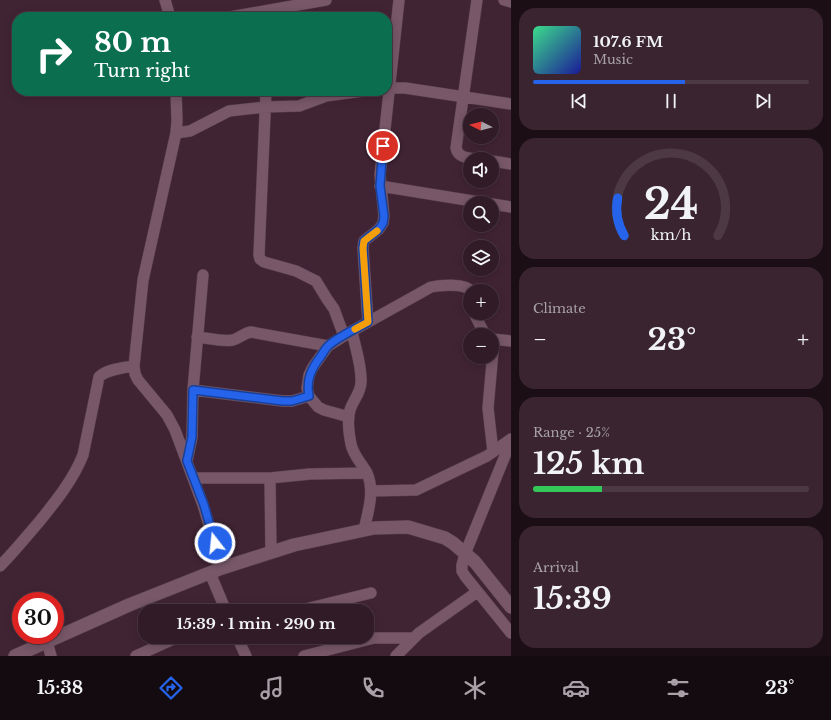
<!DOCTYPE html>
<html lang="en">
<head>
<meta charset="utf-8">
<style>
  body { margin:0; font-family:"Libre Baskerville",serif; background:#39242f; color:#f1f3f6; height:100vh; display:flex; flex-direction:column; font-size:15px; white-space:nowrap }
  * { box-sizing:border-box; margin:0 }
  p { font-size:13px; color:#a8a1a7 }
  .icon { flex:none; width:22px; height:22px; fill:none; stroke:currentColor; stroke-width:2; stroke-linecap:round; stroke-linejoin:round }
  .map { position:relative; flex:1; overflow:hidden }
  .sheet { display:flex; flex-direction:column; gap:8px; padding:8px; background:#1b0f15; width:320px }
  .sheet>* { flex:none }
  .top-card { position:absolute; left:12px; top:12px; width:380px; height:84px; border-radius:16px; box-shadow:0 2px 10px #0003,0 0 0 1px #4c3944; background:#0b6e4f; color:#fff; overflow:hidden }
  .needle { width:26px; rotate:276deg }
  .controls { position:absolute; left:463px; top:108px; display:grid; gap:8px }
  .controls a { display:grid; place-items:center; width:36px; height:36px; border-radius:50%; background:#311b27; box-shadow:0 2px 10px #0003,0 0 0 1px #4c3944; font-size:20px }
  .speed { position:absolute; left:12px; top:592px; display:flex; gap:8px; font-size:20px; font-weight:700; text-align:center }
  .speed>* { display:grid; place-content:center; width:52px; height:52px; border-radius:50%; background:#311b27; box-shadow:0 2px 10px #0003,0 0 0 1px #4c3944; line-height:1 }
  .speed .limit { border:6px solid #d22; background:#fff; color:#111 }
  .pin { position:absolute; display:grid; place-items:center; width:34px; height:34px; color:#fff; margin:-17px; border:2px solid #fff; border-radius:50%; box-shadow:0 1px 4px #0007 }
  .me { position:absolute; width:44px; margin:-22px; rotate:344deg; stroke-linejoin:round; filter:drop-shadow(0 0 3px #0008) }
  .turn { display:flex; align-items:center; gap:14px; height:84px; padding:0 16px; font-size:18px }
  .turn .icon { width:52px; height:52px; stroke-width:2.5 }
  .turn b { display:block; font-size:28px; line-height:34px }
  .big { font-size:30px; font-weight:700; line-height:1.1 }
  .sheet .tile { flex:1; display:flex; flex-direction:column; justify-content:center; gap:6px; min-width:0; padding:0 14px; border-radius:16px; background:#39242f }
  .sheet .dial { align-items:center; gap:0 }
  .dial svg { height:104px; overflow:visible; fill:none; stroke:#4c3944; stroke-width:7; stroke-linecap:round; text-anchor:middle }
  .dial text { fill:#f1f3f6; stroke:none }
  .song { display:flex; align-items:center; gap:12px }
  .cover { width:48px; height:48px; border-radius:6px; background:linear-gradient(135deg,hsl(150 70% 55%),hsl(240 70% 35%)) }
  .played { height:4px; border-radius:2px; background:linear-gradient(90deg,#2563eb 55%,#4c3944 55%) }
  .keys { display:flex; justify-content:space-around; direction:ltr }
  .heat { display:flex; justify-content:space-between; align-items:center; font-size:22px; direction:ltr }
  .charge { height:6px; border-radius:3px; background:linear-gradient(90deg,#34c759 25%,#4c3944 0) }
  .trip { position:absolute; left:138px; top:604px; width:236px; height:40px; border-radius:16px; background:#311b27; box-shadow:0 2px 10px #0003,0 0 0 1px #4c3944; font-weight:700; line-height:40px; text-align:center }
  .tab-bar { display:flex; height:64px; justify-content:space-around; align-items:center; background:#140b10; color:#a8a1a7 }
  .tab-bar .icon { width:28px; height:28px }
  .tab-bar .active { color:#2563eb }
  .tab-bar b { font-size:18px; color:#f1f3f6 }
  main { display:flex; flex:1; min-height:0 }
  .map>svg:first-child { display:block }
  .lines { fill:none; stroke-linecap:round; stroke-linejoin:round }
  .minor-casing { stroke:#58404d; stroke-width:12 }
  .tertiary-casing { stroke:#58404d; stroke-width:14 }
  .minor { stroke:#775768; stroke-width:11 }
  .tertiary { stroke:#775768; stroke-width:13 }
  .route-casing { stroke:#184099; stroke-width:10 }
  .route { stroke:#2563eb; stroke-width:7 }
  .slow { stroke:#f59e0b; stroke-width:7 }
</style>
</head>
<body>
<main>
<div class="map">
<svg width="511" height="656" viewBox="0 0 511 656">
  <rect width="100%" height="100%" fill="#412434"/>
  <g class="lines">
    <!-- minor casing -->
    <g class="minor-casing">
      <path id="minor" d="M165,0L170,17
        M477,0L456,148C458,158 468,158 478,159
        M504,0L511,2
        M230,17L326,0
        M387,88H405L511,104
        M176,91L177,121L176,133L143,280L134,366L135,374L138,380L167,415L175,430L203,505L222,568
        M266,91L259,255L260,259L264,262L296,271L316,281L327,299L334,309L344,336
        M176,133L190,131L229,111L265,107L299,106L326,96L363,91
        M492,161L511,164
        M380,186L485,203
        M492,204L511,207
        M474,313L485,335
        M368,322L363,248L364,241L379,229L383,223L384,216L380,175L399,0
        M352,331C355,347 362,366 361,382C361,393 353,400 350,410C347,420 349,434 351,444C353,455 362,464 367,473C375,491 368,512 364,530
        M197,337C208,338 222,342 233,340C240,338 244,333 251,332L328,346
        M492,339L511,341
        M193,390L283,401H292L309,396
        M349,417L324,410L318,407L309,396L307,388L309,375L313,367L328,346L352,331L431,287C440,285 465,283 471,291
        M511,441L465,554L462,565V571L465,576L511,633
        M493,452L488,408L494,340
        M187,461L192,437L193,390L203,275
        M193,478H270L310,474L367,473
        M270,478L271,552
        M371,491L416,490L487,456L511,439
        M0,566C14,552 26,537 39,522C56,501 73,480 83,455L99,377C107,369 123,368 134,366
        M210,573L226,611
        M297,611L371,593
        M237,637L246,656
        M47,642L51,656
        M136,656L178,637
        M304,656L374,638H412
        M396,656L419,633L477,592"/>
    </g>
    <!-- tertiary casing -->
    <g class="tertiary-casing">
      <path id="tertiary" d="M15,656L129,605L222,568L294,545L374,528L408,527L445,538L453,543L475,562L511,607"/>
    </g>
    <!-- minor -->
    <use href="#minor" class="minor"/>
    <!-- tertiary -->
    <use href="#tertiary" class="tertiary"/>
  </g>
  <g class="lines">
    <!-- route casing -->
    <g class="route-casing">
      <path id="route" d="M215,543L204,505L187,461L192,437L193,390L283,401H292L309,396C306,380 311,369 321,356C323,353 325,349 328,346C338,337 357,328 368,322L363,248L364,241L379,229L383,223L384,216L380,186L383,146"/>
    </g>
    <!-- route -->
    <use href="#route" class="route"/>
    <!-- slow -->
    <path class="slow" d="M355,329L368,322L363,248L364,241L377,231"/>
  </g>
</svg>
<div class="controls">
<a><svg class="needle" viewBox="-14 -14 28 28"><path d="M0-13l5 13h-10z" fill="#e53935"/><path d="M0 13l5-13h-10z" fill="#a8a1a7"/></svg></a>
<a><svg class="icon" aria-label="sound" viewBox="0 0 24 24"><path d="M4 9h4l5-4v14l-5-4H4zM17 9q2 3 0 6"/></svg></a>
<a><svg class="icon" aria-label="search" viewBox="0 0 24 24"><circle cx="10" cy="10" r="6"/><path d="M15 15l6 6"/></svg></a>
<a><svg class="icon" aria-label="layers" viewBox="0 0 24 24"><path d="M12 4l9 5-9 5-9-5zM3 14l9 5 9-5"/></svg></a>
<a>+</a>
<a>−</a>
</div>
<div class="speed"><div class="limit">30</div></div>
<div class="pin" style="left:383px;top:146px;background:#d93025"><svg class="icon" aria-label="arrive" viewBox="0 0 24 24"><path d="M6 21V4h12l-3 4 3 4H6"/></svg></div>
<svg class="me" style="left:215px;top:543px" viewBox="-20 -20 40 40"><circle r="17" fill="#2563eb" stroke="#fff" stroke-width="3"/><path d="M0-11L8 9 0 5-8 9z" fill="#fff"/></svg>
<div class="trip">15:39 · 1 min · 290 m</div>
<div class="top-card">
<div class="turn"><svg class="icon" aria-label="right" viewBox="0 0 24 24"><path d="M7 20v-9h11M14 6l5 5-5 5"/></svg><div><b>80 m</b>Turn right</div></div>
</div>
</div>
<section class="sheet">
<div class="tile">
<div class="song"><i class="cover"></i><div><b>107.6 FM</b><p>Music</p></div></div>
<div class="played"></div>
<div class="keys"><svg class="icon" aria-label="previous" viewBox="0 0 24 24"><path d="M18 5L8 12l10 7zM5 5v14"/></svg><svg class="icon" aria-label="pause" viewBox="0 0 24 24"><path d="M8 5v14M16 5v14"/></svg><svg class="icon" aria-label="next" viewBox="0 0 24 24"><path d="M6 5l10 7-10 7zM19 5v14"/></svg></div>
</div>
<div class="tile dial"><svg viewBox="0 0 100 80">
<path d="M14 69A42 42 0 1 1 86 69"/>
<path d="M14 69A42 42 0 0 1 9 40" stroke="#2563eb"/>
<text x="50" y="56" font-size="32" font-weight="700">24</text>
<text x="50" y="72" font-size="11">km/h</text>
</svg></div>
<div class="tile"><p>Climate</p>
<div class="heat"><a>−</a><b class="big">23°</b><a>+</a></div>
</div>
<div class="tile"><p>Range · 25%</p><b class="big">125 km</b><div class="charge"></div></div>
<div class="tile"><p>Arrival</p><b class="big">15:39</b></div>
</section>
</main>
<nav class="tab-bar">
<b>15:38</b>
<svg class="icon active" aria-label="directions" viewBox="0 0 24 24"><path d="M12 3l9 9-9 9-9-9zM9 14v-3h6M13 9l2 2-2 2"/></svg>
<svg class="icon" aria-label="music" viewBox="0 0 24 24"><path d="M9 18V5l10-2v13"/><circle cx="6" cy="18" r="3"/><circle cx="16" cy="16" r="3"/></svg>
<svg class="icon" aria-label="phone" viewBox="0 0 24 24"><path d="M5 4h4l2 5-3 2q2 4 5 5l2-3 5 2v4C11 20 4 13 5 4z"/></svg>
<svg class="icon" aria-label="climate" viewBox="0 0 24 24"><path d="M12 3v18M4 7l16 10M4 17L20 7"/></svg>
<svg class="icon" aria-label="car" viewBox="0 0 24 24"><path d="M5 17H2v-5l4-1 3-4h7l3 4 3 1v5h-3M9 17h6M6 11h13"/><circle cx="7" cy="17" r="2"/><circle cx="17" cy="17" r="2"/></svg>
<svg class="icon" aria-label="filters" viewBox="0 0 24 24"><path d="M4 7h16M4 17h16"/><circle cx="9" cy="7" r="2"/><circle cx="15" cy="17" r="2"/></svg>
<b>23°</b>
</nav>
</body>
</html>
